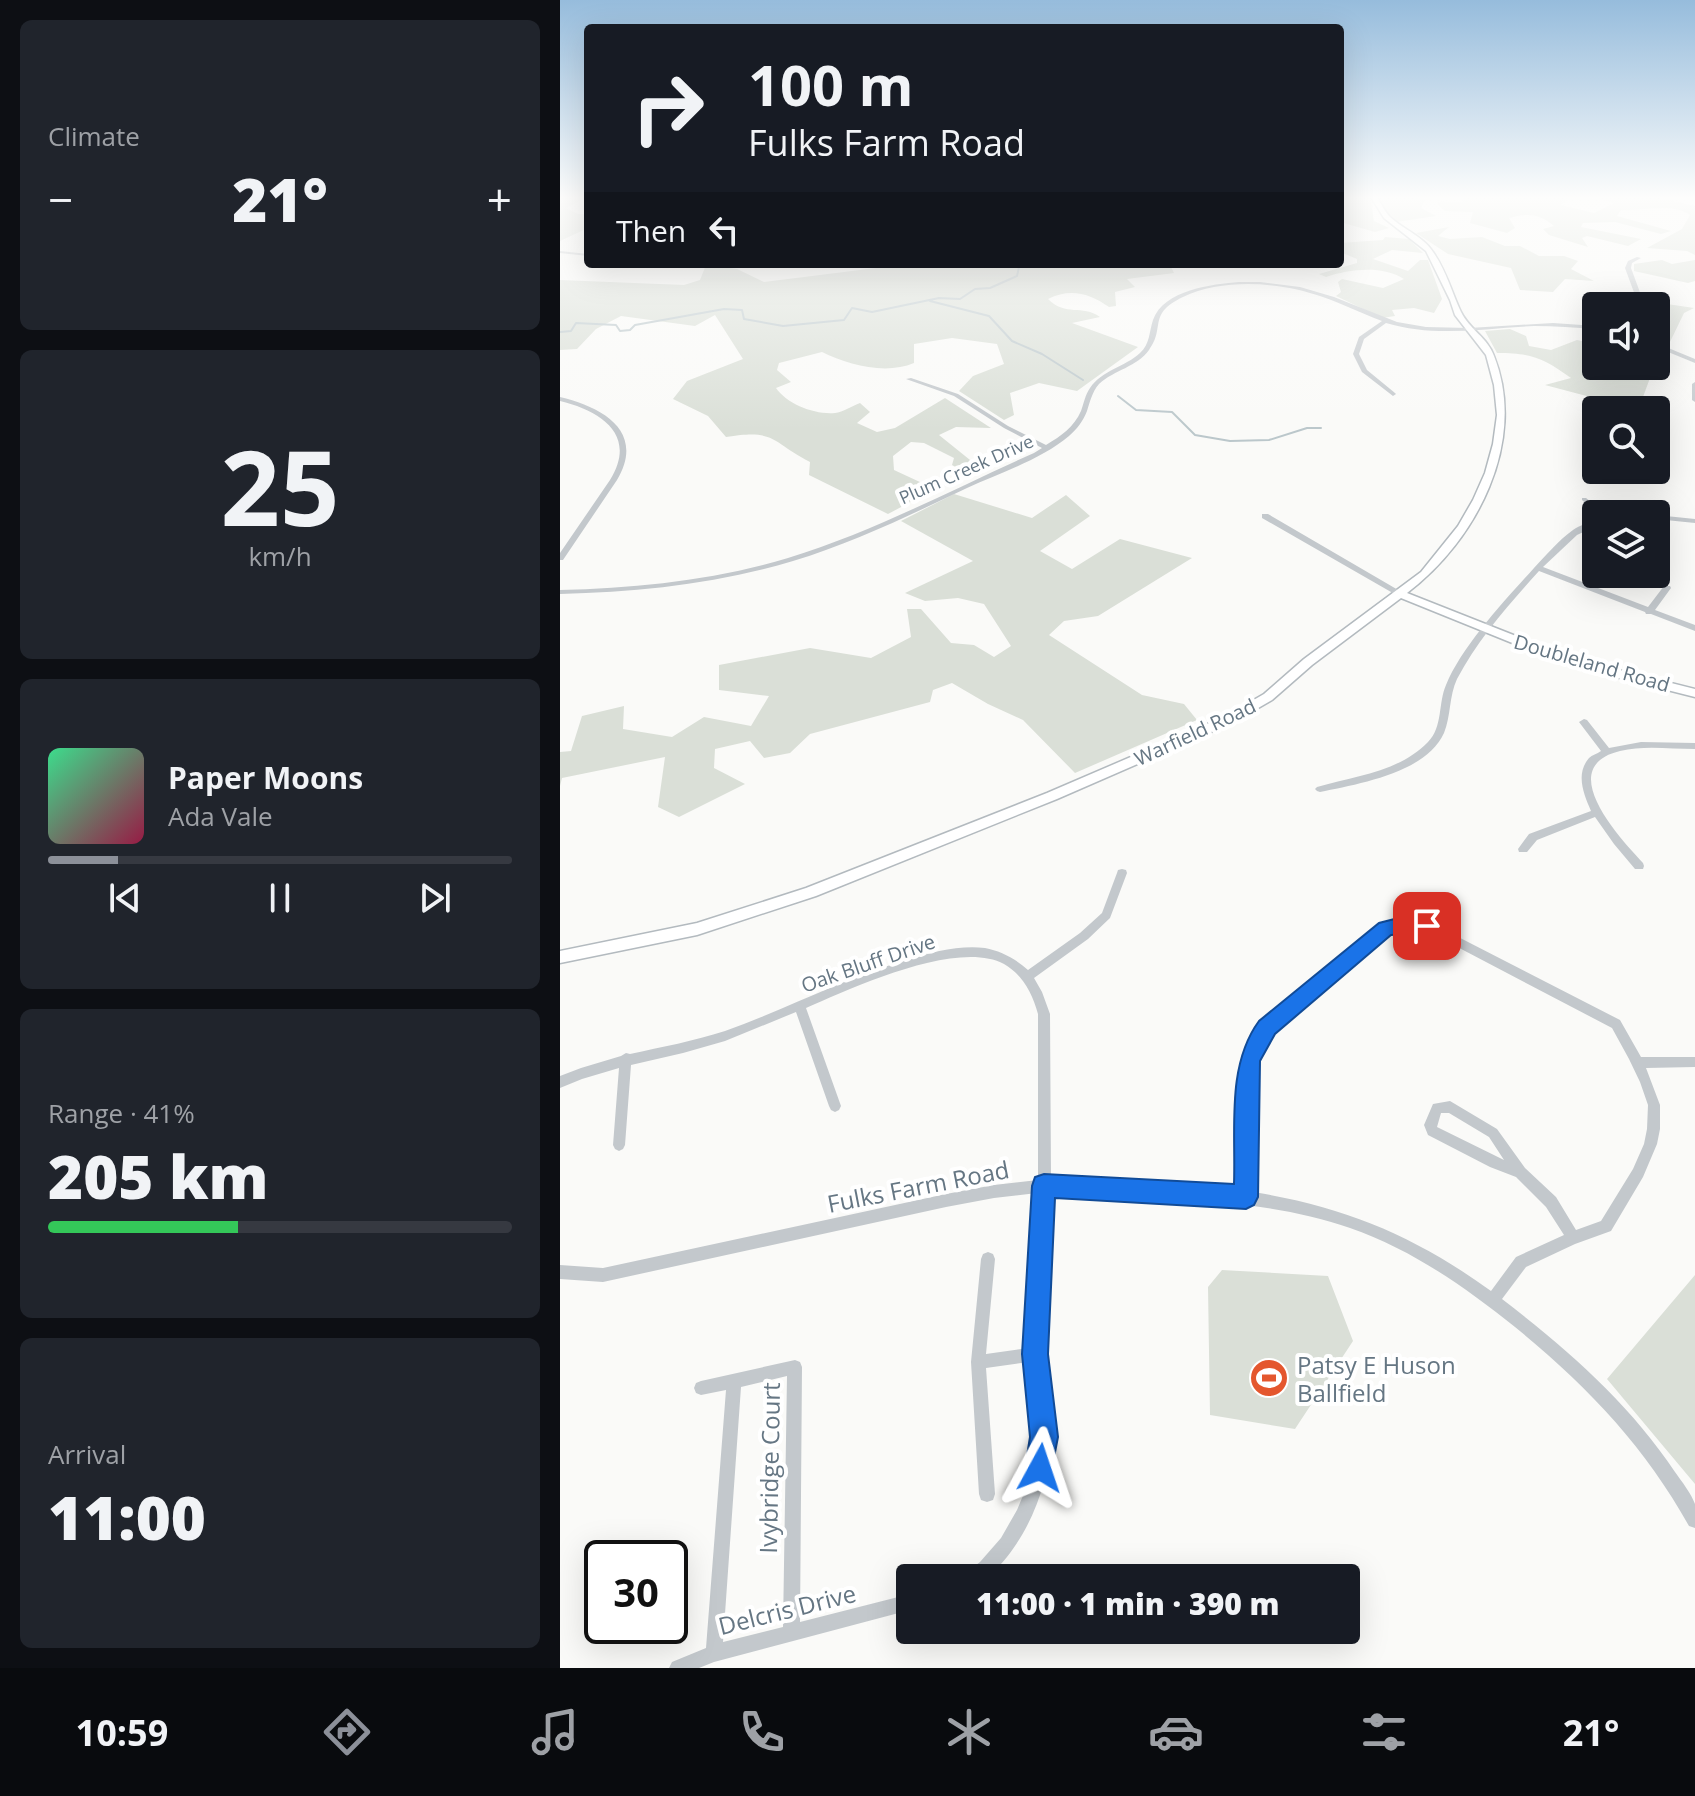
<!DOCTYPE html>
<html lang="en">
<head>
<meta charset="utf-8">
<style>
  body { margin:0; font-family:"Open Sans",sans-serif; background:#20242c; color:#f1f3f6; height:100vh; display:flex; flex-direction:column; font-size:30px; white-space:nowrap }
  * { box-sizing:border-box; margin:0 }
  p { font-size:26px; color:#9ea1a6 }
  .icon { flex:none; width:44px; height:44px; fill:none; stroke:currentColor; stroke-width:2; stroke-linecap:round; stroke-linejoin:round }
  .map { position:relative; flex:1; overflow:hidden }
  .sheet { display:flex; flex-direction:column; gap:20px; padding:20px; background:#0d0f14; width:560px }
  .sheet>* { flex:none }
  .hud { position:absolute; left:24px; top:24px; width:760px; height:244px; border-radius:8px; box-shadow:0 8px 32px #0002; background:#171b24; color:#f1f3f6; overflow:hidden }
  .tools { position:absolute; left:1022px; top:292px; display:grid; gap:16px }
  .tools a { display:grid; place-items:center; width:88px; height:88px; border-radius:8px; background:#171b24; box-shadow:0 8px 32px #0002; font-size:40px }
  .speed { position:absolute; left:24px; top:1540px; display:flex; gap:16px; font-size:40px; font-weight:700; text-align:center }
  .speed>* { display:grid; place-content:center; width:104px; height:104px; border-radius:50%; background:#171b24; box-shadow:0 8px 32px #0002; line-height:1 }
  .speed .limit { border:4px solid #111; border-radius:12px; background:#fff; color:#111 }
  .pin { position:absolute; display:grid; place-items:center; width:68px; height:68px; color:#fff; margin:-34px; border-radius:16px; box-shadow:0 4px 12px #0006 }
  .me { position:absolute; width:88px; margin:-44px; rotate:5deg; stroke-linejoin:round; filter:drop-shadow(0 0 6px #0008) }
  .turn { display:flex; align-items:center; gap:28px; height:168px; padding:0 32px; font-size:36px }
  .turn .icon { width:104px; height:104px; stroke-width:2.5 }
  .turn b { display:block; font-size:56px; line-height:68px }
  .then { display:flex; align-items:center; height:76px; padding:0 32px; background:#0003; gap:16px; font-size:30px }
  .big { font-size:60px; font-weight:800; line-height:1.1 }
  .sheet .card { flex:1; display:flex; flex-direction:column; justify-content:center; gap:12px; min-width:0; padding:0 28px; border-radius:12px; background:#20242c }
  .sheet .dial { align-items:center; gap:0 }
  .dial b { font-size:104px; line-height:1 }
  .song { display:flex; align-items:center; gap:24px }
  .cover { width:96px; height:96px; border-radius:12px; background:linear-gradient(135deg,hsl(150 70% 55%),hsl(340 70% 35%)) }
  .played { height:8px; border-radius:4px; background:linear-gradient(90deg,#8c9099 15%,#363941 15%) }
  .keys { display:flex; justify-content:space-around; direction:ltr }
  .heat { display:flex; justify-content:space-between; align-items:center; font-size:44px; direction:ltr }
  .charge { height:12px; border-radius:6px; background:linear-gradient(90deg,#34c759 41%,#363941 0) }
  .trip { position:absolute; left:336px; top:1564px; width:464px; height:80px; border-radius:8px; background:#171b24; box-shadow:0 8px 32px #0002; font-weight:800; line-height:80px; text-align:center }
  .tab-bar { display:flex; height:128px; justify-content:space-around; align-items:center; background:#090b0e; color:#9ea1a6 }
  .tab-bar .icon { width:56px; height:56px }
  .tab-bar .current { color:#8c9099 }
  .tab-bar b { font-size:36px; color:#f1f3f6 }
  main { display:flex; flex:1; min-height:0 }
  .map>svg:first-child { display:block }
  .green { fill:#dadfd7 }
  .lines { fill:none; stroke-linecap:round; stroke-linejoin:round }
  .stream { stroke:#bbc7cb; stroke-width:2 }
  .secondary-casing { stroke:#b3babf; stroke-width:3 }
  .street { fill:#c3c8cc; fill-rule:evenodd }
  .secondary { fill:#fff; fill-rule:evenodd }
  .route { fill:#1a73e8; stroke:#114b97; stroke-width:2 }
  .labels { text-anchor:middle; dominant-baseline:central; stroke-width:8; stroke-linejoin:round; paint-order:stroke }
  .far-street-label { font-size:18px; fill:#657683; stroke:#fff }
  .street-label { font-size:20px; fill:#657683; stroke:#fff }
  .near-street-label { font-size:24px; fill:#657683; stroke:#fff }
  .near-poi-label { font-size:24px; fill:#657683; stroke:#fff; text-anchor:start }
</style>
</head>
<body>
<main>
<section class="sheet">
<div class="card"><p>Climate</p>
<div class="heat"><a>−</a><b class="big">21°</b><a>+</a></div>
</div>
<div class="card dial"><b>25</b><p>km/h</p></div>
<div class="card">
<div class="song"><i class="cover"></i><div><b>Paper Moons</b><p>Ada Vale</p></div></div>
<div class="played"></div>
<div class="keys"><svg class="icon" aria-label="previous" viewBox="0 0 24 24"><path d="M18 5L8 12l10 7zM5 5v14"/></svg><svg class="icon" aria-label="pause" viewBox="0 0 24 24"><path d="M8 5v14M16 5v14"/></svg><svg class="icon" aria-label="next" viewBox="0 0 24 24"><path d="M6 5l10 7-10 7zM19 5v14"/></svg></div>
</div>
<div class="card"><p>Range · 41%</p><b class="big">205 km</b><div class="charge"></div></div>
<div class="card"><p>Arrival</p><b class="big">11:00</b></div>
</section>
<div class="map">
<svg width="1135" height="1668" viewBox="0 0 1135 1668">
  <rect width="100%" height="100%" fill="#fafaf8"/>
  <!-- green -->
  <path class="green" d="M0,197L24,199L6,208L18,214H28V228L0,241Z
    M780,197H810L814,221L829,228L815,232L780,222Z
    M857,197L865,200L861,208L876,216L836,222L823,210L818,198Z
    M896,197H1011L1001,205L1034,213L1054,203L1035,197H1097L1135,206V255L1127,251L1087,248L1122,229L1130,215C1113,202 1082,211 1061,210L1057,216L1111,231L1101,234L1055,222L1023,223L1021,227L1081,239L1068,246L1027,236L1022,238L1028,247L989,235L983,229L994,226C979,213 967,213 949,218L955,228L947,233L910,223L913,212L885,211L877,204L881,201L902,203L903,198Z
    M889,227L878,236L890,239L922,237L945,246H960L979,256H1004L1018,261L1011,269L1034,281L1005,279L993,292L960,290L951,268L888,254L856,233Z
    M825,237L849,239L863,253L832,250L813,259L848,271L860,260H868L882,299L874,313L854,308L832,310L835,316L822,318L776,296L781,292L778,282L782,279L823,288L844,279C823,265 789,269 766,277L759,274L797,263V259L780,252V243L823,240Z
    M1102,260L1112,264L1135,260V281L1128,283L1074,271V264Z
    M323,264H620L611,267L614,273L567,279L575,287L555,292L556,306L549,307C529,293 510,288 488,299C506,317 522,304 540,317L512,323L578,347L517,391L479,383L450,393L454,415L444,420L399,391L413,376L444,364L437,344L392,338L354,344V363C326,375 288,365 262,352L219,363L217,370L231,382L216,388C227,404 255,415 275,413C283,412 292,406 300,403L310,412L297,423L317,432L335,428L385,398L431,428L396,427L379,435L415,464L403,471L392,465L394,458L364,443L351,442L333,456L334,470L375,489L328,514L249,475L250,462C210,441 216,429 166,437L148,416L113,399L127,381L183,359L155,315L135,326L61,316L36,329L17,349L0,350V280L124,285L140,280L146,265L177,269L204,282L324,267Z
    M1087,301L1134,308L1124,313L1108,346L1096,342V306H1089Z
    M950,329L966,336L969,346L991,350L1017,340L1026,342L1028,349L1036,351V366H1096V350L1107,353L1090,378L1080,405L1072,408L985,385L1011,378C983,358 972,353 937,353L925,331Z
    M394,494L472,518L506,495L530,516L480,551L512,569L560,539L632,558L538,616L504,621L489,635L582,695L624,704L637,720L515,773L463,720L428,704L392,683L373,690L370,702L250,734L230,753L204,758L190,741L155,749L154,768L185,784L119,817L98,807L105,757L2,778L0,786V752L11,751L22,716L64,706L63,729L112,737L144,717L191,726L209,696L159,690V665L250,648L311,658L351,637L347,609H361L391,643L414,645L434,657L451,646L424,604L398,598L365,601L345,593L413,561L341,521Z
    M662,1270L768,1276L793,1341L735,1429L650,1415L648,1287Z
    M1135,1275V1484L1047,1379Z"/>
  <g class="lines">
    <!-- stream -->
    <path class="stream" d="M370,301L429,316L452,341L482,354L523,380
      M0,332L11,331L16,323L56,325L60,331L70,330L75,325L164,309L182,310L184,319L223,326L284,320L292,308L312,312L379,298L400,299L415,289L430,288L457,276L459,267L464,264
      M558,396L576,410L612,412L635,435L670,441L709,440L747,428H761"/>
    <!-- secondary casing -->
    <g class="secondary-casing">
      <path id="secondary" d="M811,197H817C821,204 825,212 830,217C843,229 864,237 873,252C886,270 892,293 901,312C909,329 928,338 934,356C968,442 916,541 847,593L1012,658L1135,689V697L1004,664L841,598L752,665L712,700L674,722L497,799L256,896L137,935L0,963V951L137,923L246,888L487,793L666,716L704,694L744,659L861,572L898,526L913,500L925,473L933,444L937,415L934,385L926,355L895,315L890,300L866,251L824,218Z"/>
    </g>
    <!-- street -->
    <path class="street" d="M0,251L28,254V256L0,253Z
      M1077,257L1081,258L1072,263L1071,268L1085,306H1079L1065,268L1068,261Z
      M679,282H700L740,287L774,297L837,322L866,327L909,328L993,323L1036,326V330C1015,327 995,326 974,326C925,328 875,338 826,323L804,339L799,354L807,370L835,393L836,394L833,396L802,372L793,354L799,337L822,321C801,313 781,303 760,296C719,282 663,278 623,297C587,314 606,327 589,350C577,367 554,370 539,384C532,392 530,402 527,411C523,421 517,429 509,436C482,459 440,473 407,488C350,515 293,543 233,561C157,584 79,592 0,594V590C77,588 154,580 228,558C313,532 393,489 474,453L482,448L444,428L394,396L346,379L351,378L398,394L448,426L486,445C501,436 514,427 521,411C524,403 525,395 530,388C542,370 565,367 580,353C590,344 589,332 593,320C603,290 653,284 679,282Z
      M1096,343L1135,359V363L1096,347Z
      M1135,382V402L1132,400V384Z
      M0,397C42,407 86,431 57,480L3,560H0V553L50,480C78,435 41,411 0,401Z
      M1022,498H1026L1046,514H1038L1022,500Z
      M702,514H708L845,594L844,596H838L702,518Z
      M1096,515L1135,519V523L1096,519Z
      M1036,521V526L1017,535L983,567L1088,607L1104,586H1110L1111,588L1095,610L1135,625V631L1091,614H1086L1085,612L979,571C949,604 918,639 897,679C889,696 891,716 884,733C866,773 798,784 760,792L757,791L755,789L757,787C795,776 839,772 868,742C883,727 878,703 886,685C902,646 946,599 974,568C986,555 999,540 1013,530C1020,525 1028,523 1036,521Z
      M1024,719L1027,720L1049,748L1081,742L1135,743V749C1110,749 1084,745 1060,751C993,767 1060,838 1083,863L1084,866L1083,869H1075L1054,844L1035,817L977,840L967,852H959L958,849L969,834L1031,811C1024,795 1015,774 1029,758C1032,755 1037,754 1041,751L1019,722Z
      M562,869L566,870L567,873L550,918L528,939L474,978L482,992L490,1014L491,1179L551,1180L680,1191L683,1061L692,1038L703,1023L822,925L850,919L871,923L1060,1020L1081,1057H1135V1067L1086,1068L1100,1105V1129L1097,1144L1083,1177L1051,1231L1015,1244L966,1267L942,1299C1007,1349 1070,1404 1115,1472C1122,1482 1131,1493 1135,1504C1135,1510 1135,1521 1135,1528L1129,1526C1084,1445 1026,1385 955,1327C905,1287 851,1249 790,1228C730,1207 667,1202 605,1198C567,1195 529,1190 490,1192C489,1243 483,1294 482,1345C482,1376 490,1406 490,1437C491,1485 464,1548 426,1578H405L407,1572L420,1562L441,1538L457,1510L467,1486L474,1456L475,1441L468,1362L426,1368L435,1494L433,1500L427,1502L421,1500L419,1494L411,1362L421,1259L423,1254L428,1252L433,1254L435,1259L426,1354L468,1348L477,1193L434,1198L386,1207L43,1282L0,1279V1265L43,1268L386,1194L434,1185L478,1180V1014C472,993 463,975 444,964C397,939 292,988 246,1008L281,1106L279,1110L275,1112L271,1110L269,1106L236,1012L165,1041L123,1053L71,1065L65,1145L63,1149L59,1151L55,1149L53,1145L59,1068L22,1079L0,1088V1076L21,1068L61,1056L66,1053L70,1054C102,1047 134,1041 165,1031C227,1009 284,978 347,960C372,952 399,945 425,948C441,951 456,959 468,970L520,933L542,913L557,873L558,870ZM850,927L865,930L1052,1028L1069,1059L1080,1082L1088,1105L1087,1129L1084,1144L1073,1169L1041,1221L1016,1230L996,1197L965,1168L937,1129L890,1101L873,1104L864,1125L868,1135L930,1167L956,1177L986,1207L1004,1235L956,1257L931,1291C855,1236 786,1207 693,1192L695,1061L701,1045L711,1031L829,932ZM881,1113H889L929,1137L944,1160L877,1127Z
      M235,1360L240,1362L242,1367L240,1622L350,1594V1610L154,1662L139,1668H109L112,1662L146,1648L166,1390L141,1395L136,1393L134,1388L136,1383L141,1381ZM227,1376L223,1627L163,1642L181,1387Z"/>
    <!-- secondary -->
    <use href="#secondary" class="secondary"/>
  </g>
  <!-- sky -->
  <linearGradient id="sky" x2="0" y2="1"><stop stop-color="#96bcdc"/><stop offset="0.46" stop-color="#fdfdfc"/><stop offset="1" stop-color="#fdfdfc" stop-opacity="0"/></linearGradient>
  <rect width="1135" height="430" fill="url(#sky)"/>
  <!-- route -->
  <path class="route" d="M850,915L874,921L877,926L874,932L831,935L715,1034L700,1061L698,1197L694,1205L686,1209L495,1198L488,1354L498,1437L490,1478L480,1482L470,1478L465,1468L470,1437L462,1354L472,1186L475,1177L484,1174L674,1184C676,1130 666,1066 699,1021L819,923Z"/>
  <!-- icons -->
  <defs>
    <g id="stadium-disc" transform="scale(2)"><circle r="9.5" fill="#e4572e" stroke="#fff"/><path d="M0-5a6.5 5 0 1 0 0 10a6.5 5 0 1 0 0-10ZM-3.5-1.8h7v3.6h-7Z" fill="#fff"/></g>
  </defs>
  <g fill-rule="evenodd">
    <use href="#stadium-disc" x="709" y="1378"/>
  </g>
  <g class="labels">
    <!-- far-street labels -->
    <g class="far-street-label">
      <text transform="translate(406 469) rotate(-24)">Plum Creek Drive</text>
    </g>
    <!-- street labels -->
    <g class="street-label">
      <text transform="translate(1032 663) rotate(16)">Doubleland Road</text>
      <text transform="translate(635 732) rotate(-25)">Warfield Road</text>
      <text transform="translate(308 963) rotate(-19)">Oak Bluff Drive</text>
    </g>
    <!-- near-street labels -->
    <g class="near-street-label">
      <text transform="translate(358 1186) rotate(-11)">Fulks Farm Road</text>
      <text transform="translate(209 1468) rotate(-89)">Ivybridge Court</text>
      <text transform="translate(227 1609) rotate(-14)">Delcris Drive</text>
    </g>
    <!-- near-poi labels -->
    <g class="near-poi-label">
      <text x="737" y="1364">Patsy E Huson<tspan x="737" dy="28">Ballfield</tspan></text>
    </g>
  </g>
</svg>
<div class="tools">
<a><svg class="icon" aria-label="sound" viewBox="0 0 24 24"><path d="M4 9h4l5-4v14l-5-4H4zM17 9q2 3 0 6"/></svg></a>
<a><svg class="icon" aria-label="search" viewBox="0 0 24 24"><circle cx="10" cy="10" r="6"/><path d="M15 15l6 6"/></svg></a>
<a><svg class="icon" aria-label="layers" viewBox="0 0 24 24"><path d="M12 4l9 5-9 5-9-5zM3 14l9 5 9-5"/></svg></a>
</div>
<div class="speed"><div class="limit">30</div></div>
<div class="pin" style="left:867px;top:926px;background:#d93025"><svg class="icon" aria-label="arrive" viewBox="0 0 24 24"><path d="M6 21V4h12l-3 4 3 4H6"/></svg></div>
<svg class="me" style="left:480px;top:1468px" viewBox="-20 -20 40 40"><path d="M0-17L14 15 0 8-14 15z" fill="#1a73e8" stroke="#fff" stroke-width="4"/></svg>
<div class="trip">11:00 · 1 min · 390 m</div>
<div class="hud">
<div class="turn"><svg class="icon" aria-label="right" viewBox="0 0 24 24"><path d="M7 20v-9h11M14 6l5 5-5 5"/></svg><div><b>100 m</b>Fulks Farm Road</div></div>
<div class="then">Then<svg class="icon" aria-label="left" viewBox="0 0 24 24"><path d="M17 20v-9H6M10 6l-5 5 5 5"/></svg></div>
</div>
</div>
</main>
<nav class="tab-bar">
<b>10:59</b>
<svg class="icon current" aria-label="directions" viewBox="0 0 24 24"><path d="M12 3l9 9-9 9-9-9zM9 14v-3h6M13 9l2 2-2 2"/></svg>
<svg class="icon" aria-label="music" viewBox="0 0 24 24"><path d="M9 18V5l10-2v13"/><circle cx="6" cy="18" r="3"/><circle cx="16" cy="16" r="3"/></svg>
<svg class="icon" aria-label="phone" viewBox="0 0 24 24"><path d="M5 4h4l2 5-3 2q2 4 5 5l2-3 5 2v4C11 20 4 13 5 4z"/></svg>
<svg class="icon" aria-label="climate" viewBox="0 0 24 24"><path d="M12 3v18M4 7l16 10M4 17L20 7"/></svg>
<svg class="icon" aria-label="car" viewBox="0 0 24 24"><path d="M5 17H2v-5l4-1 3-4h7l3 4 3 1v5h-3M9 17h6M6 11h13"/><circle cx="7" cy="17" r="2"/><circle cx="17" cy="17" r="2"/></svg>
<svg class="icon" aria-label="filters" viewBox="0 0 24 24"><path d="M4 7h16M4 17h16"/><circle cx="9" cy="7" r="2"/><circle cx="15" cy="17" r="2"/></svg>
<b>21°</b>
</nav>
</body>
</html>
